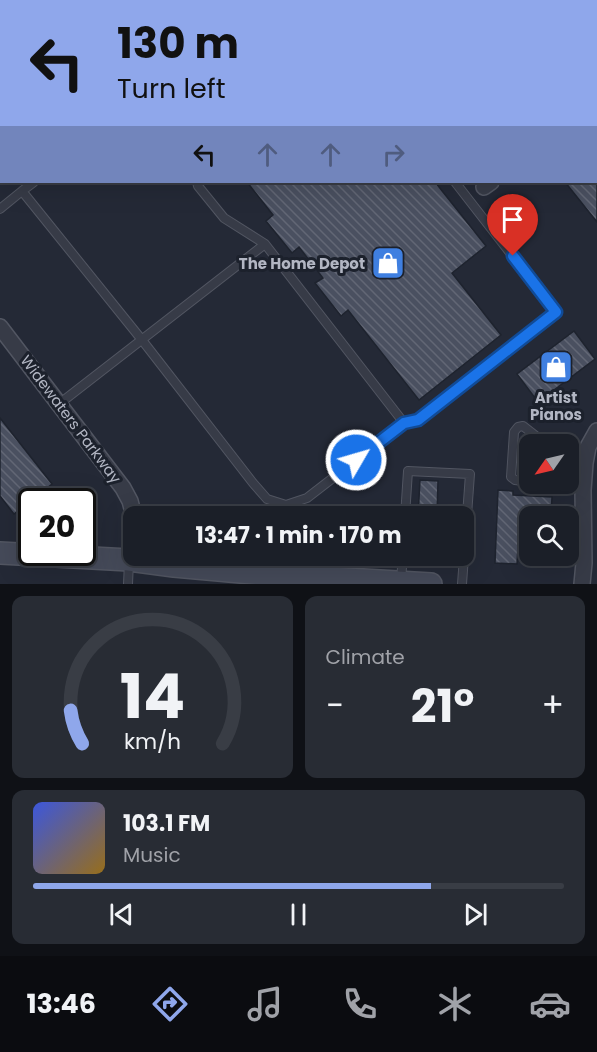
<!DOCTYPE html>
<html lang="en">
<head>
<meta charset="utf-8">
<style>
  body { margin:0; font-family:Poppins,sans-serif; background:#282c34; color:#f1f3f6; height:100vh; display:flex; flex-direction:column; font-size:22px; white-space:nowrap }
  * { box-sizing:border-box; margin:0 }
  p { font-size:20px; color:#a0a2a8 }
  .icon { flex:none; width:33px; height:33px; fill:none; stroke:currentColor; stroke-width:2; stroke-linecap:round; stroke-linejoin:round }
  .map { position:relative; height:584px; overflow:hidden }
  .side { display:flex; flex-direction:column; gap:12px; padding:12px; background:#0f1116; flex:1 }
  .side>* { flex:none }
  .guide { position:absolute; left:0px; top:0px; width:597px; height:183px; box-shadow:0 6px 24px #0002,0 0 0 2px #393d45; background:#8fa7eb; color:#111; overflow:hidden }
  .needle { width:39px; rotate:236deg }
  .controls { position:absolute; left:519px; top:434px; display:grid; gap:12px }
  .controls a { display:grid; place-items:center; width:60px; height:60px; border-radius:12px; background:#1b1f28; box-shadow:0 6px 24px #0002,0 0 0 2px #393d45; font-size:30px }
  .speed { position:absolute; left:18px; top:488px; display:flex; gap:12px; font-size:30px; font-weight:700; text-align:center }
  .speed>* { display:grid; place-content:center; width:78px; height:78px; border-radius:50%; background:#1b1f28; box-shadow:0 6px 24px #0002,0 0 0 2px #393d45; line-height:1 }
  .speed .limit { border:3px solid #111; border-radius:9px; background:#fff; color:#111 }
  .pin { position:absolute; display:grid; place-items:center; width:51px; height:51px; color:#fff; margin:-62px -26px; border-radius:50% 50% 50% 0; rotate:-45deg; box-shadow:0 0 6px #0007 }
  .pin .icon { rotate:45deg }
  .me { position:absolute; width:66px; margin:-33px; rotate:52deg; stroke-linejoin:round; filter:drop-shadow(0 0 4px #0008) }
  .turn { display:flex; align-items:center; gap:21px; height:126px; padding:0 18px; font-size:27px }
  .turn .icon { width:78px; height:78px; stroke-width:2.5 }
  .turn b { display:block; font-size:42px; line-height:51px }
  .lanes { display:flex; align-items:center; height:57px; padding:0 18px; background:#0003; justify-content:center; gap:30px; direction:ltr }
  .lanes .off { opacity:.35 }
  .big { font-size:45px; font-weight:700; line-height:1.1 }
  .side .widget { flex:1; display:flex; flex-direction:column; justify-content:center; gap:9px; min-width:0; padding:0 21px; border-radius:12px; background:#282c34 }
  .side .dial { align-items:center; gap:0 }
  .dial svg { height:156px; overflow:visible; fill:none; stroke:#393d45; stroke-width:7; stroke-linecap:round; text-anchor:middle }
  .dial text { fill:#f1f3f6; stroke:none }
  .song { display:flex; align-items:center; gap:18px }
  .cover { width:72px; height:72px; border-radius:9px; background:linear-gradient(135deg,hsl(230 70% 55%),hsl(40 70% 35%)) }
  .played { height:6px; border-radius:3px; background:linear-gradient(90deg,#8fa7eb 75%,#393d45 75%) }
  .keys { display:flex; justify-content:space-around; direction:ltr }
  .heat { display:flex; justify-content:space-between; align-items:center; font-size:33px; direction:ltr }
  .side .tiles { flex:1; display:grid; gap:12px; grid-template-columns:1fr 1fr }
  .widget:last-child { grid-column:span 2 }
  .trip { position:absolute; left:123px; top:506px; width:351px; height:60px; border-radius:12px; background:#1b1f28; box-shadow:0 6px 24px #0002,0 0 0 2px #393d45; font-weight:700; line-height:60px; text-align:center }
  .menu { display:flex; height:96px; justify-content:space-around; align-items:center; background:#0b0c10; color:#a0a2a8 }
  .menu .icon { width:42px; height:42px }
  .menu .current { color:#8fa7eb }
  .menu b { font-size:27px; color:#f1f3f6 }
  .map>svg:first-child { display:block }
  .building { fill:url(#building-back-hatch); stroke:#1e232e; stroke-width:1.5 }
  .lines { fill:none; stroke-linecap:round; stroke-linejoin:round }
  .lane-casing { stroke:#525662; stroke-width:10 }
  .street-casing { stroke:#525662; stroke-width:18 }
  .secondary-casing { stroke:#525662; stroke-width:24 }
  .lane { stroke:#373b47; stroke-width:8 }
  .street { stroke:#373b47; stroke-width:15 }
  .secondary { stroke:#454a59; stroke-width:21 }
  .route-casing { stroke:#114b97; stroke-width:15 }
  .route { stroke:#1a73e8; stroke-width:10 }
  .labels { text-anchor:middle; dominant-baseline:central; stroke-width:6; stroke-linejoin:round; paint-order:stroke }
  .poi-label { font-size:15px; font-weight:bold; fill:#b2b6c3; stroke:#1c212c; text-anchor:end }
  .street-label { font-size:15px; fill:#b2b6c3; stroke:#1c212c }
</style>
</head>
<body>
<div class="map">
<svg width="597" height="584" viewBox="0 0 597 584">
  <defs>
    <pattern id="building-back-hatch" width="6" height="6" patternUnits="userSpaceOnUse" patternTransform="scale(1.5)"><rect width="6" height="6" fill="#4a5060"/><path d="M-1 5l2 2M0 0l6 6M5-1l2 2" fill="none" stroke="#626775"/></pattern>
  </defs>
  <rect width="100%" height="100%" fill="#242936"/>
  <!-- building -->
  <path class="building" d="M247,182H435L486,246L452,273L501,335L419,400L348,310L341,316L315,283L323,278L299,247L292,253L266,221L273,215Z
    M565,182H597V222Z
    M574,331L595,359L538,402L517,374Z
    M0,418L52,484L14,514L0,496Z
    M420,480L438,481L437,516H418Z
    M498,490L513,491V495L552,497L551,516H530V546H518L517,564L495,563Z"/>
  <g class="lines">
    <!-- lane casing -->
    <g class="lane-casing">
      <path id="lane" d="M315,0L317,2
        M266,2L268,0
        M424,2L426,0
        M197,182L198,186L224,218L265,244
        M22,191L34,182
        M0,209L22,191L142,340L253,483L267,499L286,505L307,498L404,423L265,244L59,404
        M404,423L418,420L556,312L455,182
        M568,460L585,463
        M530,482L515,480L511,477L514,432L518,427L523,426L546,444
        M532,483H539
        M405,516L408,471L470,474L462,584
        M401,580L403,555
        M128,584L129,562"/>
    </g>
    <!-- street casing -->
    <g class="street-casing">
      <path id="street" d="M565,0L566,2
        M596,39L597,40
        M596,97L597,96
        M484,187L491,182
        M0,327L123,488L130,501L134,516
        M129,560L134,533
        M582,584L584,563L583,490L585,463L588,447L597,431"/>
    </g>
    <!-- secondary casing -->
    <g class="secondary-casing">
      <path id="secondary" d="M0,553L129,560L174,566L262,574L431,584"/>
    </g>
    <!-- lane -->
    <use href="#lane" class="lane"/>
    <!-- street -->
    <use href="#street" class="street"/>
    <!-- secondary -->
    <use href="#secondary" class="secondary"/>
  </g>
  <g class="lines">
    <!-- route casing -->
    <g class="route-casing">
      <path id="route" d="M356,460L404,423L418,420L556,312L513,256"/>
    </g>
    <!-- route -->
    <use href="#route" class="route"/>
  </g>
  <!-- icons -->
  <defs>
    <g id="shop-square" transform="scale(1.725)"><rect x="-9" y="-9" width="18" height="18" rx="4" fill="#3f7fe0" stroke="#1c212c"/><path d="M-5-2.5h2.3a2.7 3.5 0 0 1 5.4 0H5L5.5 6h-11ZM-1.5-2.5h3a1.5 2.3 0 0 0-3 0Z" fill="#fff"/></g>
  </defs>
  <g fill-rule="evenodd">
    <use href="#shop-square" x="388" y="263"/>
    <use href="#shop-square" x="556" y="367"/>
  </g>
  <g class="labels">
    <!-- poi labels -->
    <g class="poi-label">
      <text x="365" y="263">The Home Depot</text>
      <text x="556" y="397" text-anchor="middle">Artist<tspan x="556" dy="17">Pianos</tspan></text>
    </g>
    <!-- street labels -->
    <g class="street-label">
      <text transform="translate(71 419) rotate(53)">Widewaters Parkway</text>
    </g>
  </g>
</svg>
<div class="controls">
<a><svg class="needle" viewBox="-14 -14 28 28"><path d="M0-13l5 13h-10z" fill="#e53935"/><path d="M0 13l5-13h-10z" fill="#a0a2a8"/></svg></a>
<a><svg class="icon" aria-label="search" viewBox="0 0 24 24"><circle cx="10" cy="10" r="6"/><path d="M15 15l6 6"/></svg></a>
</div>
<div class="speed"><div class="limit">20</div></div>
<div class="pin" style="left:513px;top:256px;background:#d93025"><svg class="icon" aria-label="arrive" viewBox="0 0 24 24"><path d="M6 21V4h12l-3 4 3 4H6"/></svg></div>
<svg class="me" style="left:356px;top:460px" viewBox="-20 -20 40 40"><circle r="17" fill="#1a73e8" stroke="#fff" stroke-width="3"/><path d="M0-11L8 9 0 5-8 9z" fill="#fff"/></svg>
<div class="trip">13:47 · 1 min · 170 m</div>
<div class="guide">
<div class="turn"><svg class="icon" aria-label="left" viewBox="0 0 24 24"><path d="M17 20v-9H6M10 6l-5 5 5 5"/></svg><div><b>130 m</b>Turn left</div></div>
<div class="lanes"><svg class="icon" aria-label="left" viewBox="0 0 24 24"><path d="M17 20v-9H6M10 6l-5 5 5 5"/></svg><svg class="icon off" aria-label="ahead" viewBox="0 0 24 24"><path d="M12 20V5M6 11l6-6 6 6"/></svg><svg class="icon off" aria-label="ahead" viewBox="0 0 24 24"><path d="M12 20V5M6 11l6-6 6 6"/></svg><svg class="icon off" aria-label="right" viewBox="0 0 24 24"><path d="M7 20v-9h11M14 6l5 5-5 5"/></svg></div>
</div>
</div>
<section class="side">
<div class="tiles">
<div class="widget dial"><svg viewBox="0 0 100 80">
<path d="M14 69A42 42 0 1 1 86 69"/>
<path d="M14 69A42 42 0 0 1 8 52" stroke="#8fa7eb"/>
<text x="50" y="56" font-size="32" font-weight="700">14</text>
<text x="50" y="72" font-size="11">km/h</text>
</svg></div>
<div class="widget"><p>Climate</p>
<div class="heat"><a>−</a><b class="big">21°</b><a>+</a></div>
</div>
<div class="widget">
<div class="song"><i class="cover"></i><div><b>103.1 FM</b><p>Music</p></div></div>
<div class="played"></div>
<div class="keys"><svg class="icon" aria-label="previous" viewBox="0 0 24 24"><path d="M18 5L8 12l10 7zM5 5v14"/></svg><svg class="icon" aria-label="pause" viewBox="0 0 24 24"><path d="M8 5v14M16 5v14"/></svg><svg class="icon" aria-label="next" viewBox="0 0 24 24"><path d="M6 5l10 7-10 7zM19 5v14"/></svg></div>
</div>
</div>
</section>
<nav class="menu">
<b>13:46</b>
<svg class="icon current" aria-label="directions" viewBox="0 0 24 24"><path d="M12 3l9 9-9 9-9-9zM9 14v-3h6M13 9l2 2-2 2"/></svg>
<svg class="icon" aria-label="music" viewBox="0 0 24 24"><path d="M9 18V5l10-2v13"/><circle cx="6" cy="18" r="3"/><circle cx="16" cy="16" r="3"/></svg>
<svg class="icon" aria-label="phone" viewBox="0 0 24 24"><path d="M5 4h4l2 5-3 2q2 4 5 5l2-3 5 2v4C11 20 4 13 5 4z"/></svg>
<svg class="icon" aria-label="climate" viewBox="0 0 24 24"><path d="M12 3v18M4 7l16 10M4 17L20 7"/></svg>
<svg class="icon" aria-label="car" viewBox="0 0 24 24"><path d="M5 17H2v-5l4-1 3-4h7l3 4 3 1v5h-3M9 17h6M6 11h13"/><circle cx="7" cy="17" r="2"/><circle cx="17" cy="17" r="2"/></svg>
</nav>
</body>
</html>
